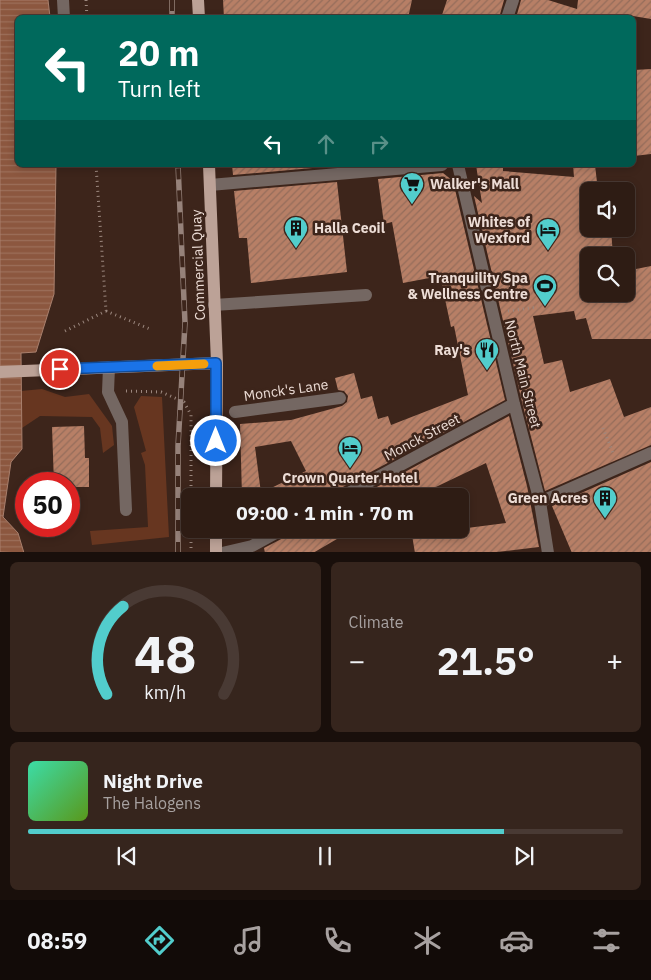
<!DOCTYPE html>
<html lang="en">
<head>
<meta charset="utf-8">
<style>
  body { margin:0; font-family:"IBM Plex Sans",sans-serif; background:#36251d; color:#f1f3f6; height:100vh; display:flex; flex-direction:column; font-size:19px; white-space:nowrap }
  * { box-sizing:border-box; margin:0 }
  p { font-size:16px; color:#a7a1a0 }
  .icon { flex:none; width:28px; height:28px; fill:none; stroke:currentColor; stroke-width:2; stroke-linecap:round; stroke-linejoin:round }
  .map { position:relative; height:552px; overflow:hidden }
  .sheet { display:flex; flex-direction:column; gap:10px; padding:10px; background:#190f0b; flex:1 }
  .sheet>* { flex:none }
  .hud { position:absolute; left:15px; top:15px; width:621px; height:152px; border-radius:8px; box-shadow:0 2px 8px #0003,0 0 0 1px #493a34; background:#00695c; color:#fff; overflow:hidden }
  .fabs { position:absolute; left:580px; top:182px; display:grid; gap:10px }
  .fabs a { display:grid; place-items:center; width:55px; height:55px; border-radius:8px; background:#2e1c14; box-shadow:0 2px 8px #0003,0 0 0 1px #493a34; font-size:25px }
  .speed { position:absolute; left:15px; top:472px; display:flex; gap:10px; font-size:25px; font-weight:700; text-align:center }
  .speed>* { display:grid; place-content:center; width:65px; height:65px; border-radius:50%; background:#2e1c14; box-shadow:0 2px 8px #0003,0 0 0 1px #493a34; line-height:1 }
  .speed .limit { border:8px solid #d22; background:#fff; color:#111 }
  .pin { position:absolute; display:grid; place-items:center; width:42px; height:42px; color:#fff; margin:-21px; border:2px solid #fff; border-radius:50%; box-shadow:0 1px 5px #0007 }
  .me { position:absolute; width:55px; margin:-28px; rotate:0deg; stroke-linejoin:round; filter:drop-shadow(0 0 4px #0008) }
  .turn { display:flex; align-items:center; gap:18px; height:105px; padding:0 20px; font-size:22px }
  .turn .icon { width:65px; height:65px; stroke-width:2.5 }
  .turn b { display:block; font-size:35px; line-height:42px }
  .lanes { display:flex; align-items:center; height:48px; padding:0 20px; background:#0003; justify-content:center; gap:25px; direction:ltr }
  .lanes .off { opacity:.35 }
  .big { font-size:38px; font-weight:700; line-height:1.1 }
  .sheet .tile { flex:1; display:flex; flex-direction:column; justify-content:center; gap:8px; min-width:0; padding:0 18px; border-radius:8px; background:#36251d }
  .sheet .dial { align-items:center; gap:0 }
  .dial svg { height:130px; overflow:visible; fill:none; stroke:#493a34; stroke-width:7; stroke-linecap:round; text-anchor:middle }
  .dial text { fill:#f1f3f6; stroke:none }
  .song { display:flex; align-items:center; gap:15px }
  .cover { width:60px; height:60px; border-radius:8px; background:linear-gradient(135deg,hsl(160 70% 55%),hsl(90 70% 35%)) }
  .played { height:5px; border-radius:2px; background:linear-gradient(90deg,#52cdcc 80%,#493a34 80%) }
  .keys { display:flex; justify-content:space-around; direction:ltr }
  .heat { display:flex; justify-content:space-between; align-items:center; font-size:28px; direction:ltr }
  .sheet .tiles { flex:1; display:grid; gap:10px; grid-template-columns:1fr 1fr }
  .tile:last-child { grid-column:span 2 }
  .trip { position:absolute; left:181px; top:488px; width:288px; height:50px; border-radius:8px; background:#2e1c14; box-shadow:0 2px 8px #0003,0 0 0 1px #493a34; font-weight:700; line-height:50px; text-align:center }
  .tab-bar { display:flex; height:80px; justify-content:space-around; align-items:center; background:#120b08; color:#a7a1a0 }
  .tab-bar .icon { width:35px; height:35px }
  .tab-bar .active { color:#52cdcc }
  .tab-bar b { font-size:22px; color:#f1f3f6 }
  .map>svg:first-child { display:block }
  .grass { fill:#673620 }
  .water { fill:url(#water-rules); stroke:#a97f6c }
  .building { fill:url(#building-hatch); fill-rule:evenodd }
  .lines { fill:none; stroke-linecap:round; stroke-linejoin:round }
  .path { stroke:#9c887f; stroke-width:3; stroke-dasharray:1 4; stroke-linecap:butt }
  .minor { stroke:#746762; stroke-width:12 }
  .major { stroke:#bca297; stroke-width:12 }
  .rail-casing { stroke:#96827a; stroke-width:5.5 }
  .rail { stroke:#3d251b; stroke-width:4; stroke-dasharray:11; stroke-linecap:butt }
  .route-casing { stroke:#114b97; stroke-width:12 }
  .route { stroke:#1a73e8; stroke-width:9 }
  .slow { stroke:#f59e0b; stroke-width:9 }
  .labels { text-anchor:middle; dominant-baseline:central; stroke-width:5; stroke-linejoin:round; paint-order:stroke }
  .poi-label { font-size:14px; font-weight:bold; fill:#edddd6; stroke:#3d251b; text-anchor:end }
  .street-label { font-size:14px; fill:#edddd6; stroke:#3d251b }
</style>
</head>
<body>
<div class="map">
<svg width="651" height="553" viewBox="0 0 651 553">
  <defs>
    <pattern id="water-rules" width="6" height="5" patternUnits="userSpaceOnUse" patternTransform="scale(1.25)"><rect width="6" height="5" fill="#8c573f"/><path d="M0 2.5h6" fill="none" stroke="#9c6f5a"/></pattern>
    <pattern id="building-hatch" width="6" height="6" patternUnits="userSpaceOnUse" patternTransform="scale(1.25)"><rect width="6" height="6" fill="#b77f66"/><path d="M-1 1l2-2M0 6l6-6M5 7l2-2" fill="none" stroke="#956d5b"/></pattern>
  </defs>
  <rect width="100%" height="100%" fill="#3d251b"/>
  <!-- grass -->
  <path class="grass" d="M42,389L65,397L89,394L112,426L114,445L103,453L100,428L92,417L40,416L22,428L21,391Z
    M141,396L162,397L169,537L92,545L90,531L148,527L145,465L141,453L146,451L134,407Z"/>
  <!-- water -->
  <path class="water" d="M0,0H48L50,17L18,18V165H56L54,294L36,352L21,353L22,449L11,462L3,517L18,533L24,553L0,552Z"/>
  <!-- building -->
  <path class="building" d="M223,0H412L408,18H224Z
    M447,0H504L499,18H441Z
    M521,0H548L577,9L578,0H651V19L633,16L516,18Z
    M651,69V154L634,156V70Z
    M232,165H335V166L233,175Z
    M476,165H503V171L574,177L573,165H595L598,191H589V229H611L613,256H589V294H626V271L651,266V339H592L586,318L576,320L574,311L533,316L544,364L562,360L570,392L610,379L624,417L651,407V445L545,491L522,402L474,196L482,203Z
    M443,173L453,181L505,400L339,489L335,496H242L240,424L291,420L342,406L347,402L348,396L344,391L338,390L335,378L354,373L361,399L372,396L378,419L388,416L391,425L468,395L454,326L451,327L440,276L403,283L392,222L384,224L378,179ZM291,441L306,471L261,493L255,447Z
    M337,182L347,272L251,283L247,238H239L234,191Z
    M509,416L527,486L539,547L488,553H415L411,529H427L428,533L506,523L486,463L417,496H360Z
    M84,426L85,458H89V487H69V484H54L52,427Z
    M651,462V553H572L552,506Z
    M291,529H354L313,553H265L264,548L287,536Z"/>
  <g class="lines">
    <!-- path -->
    <path class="path" d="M86,0L87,18
      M106,311L150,329
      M508,311L538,307
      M65,331L106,311L96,165
      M126,391L161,392L184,402L191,415V442H200
      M603,428L613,453
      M191,496V442
      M191,553V529"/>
    <!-- minor -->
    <path class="minor" d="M63,0L64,18
      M507,18L513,0
      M458,165L514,404L540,502L548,553
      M210,185L442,165
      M214,305L366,295
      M109,367L108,392L122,422L126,510
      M235,412L340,398
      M343,496L514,404
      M540,502L651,453
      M222,553L252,546L283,529"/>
    <!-- major -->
    <path class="major" d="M198,0L199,18
      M209,165L217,363L216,496
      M0,372L217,363
      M216,529V553"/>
    <!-- rail casing -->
    <g class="rail-casing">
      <path id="rail" d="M172,0V18
        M178,553V446L185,323L178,165"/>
    </g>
    <!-- rail -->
    <use href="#rail" class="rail"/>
  </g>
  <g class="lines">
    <!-- route casing -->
    <g class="route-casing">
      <path id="route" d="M60,369L216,363V441"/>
    </g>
    <!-- route -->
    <use href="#route" class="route"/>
    <!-- slow -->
    <path class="slow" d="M157,366L204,364"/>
  </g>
  <!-- icons -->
  <defs>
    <g id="supermarket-pin" transform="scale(1.25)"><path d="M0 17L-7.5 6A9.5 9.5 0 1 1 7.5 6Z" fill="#52cdcc" stroke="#3d251b"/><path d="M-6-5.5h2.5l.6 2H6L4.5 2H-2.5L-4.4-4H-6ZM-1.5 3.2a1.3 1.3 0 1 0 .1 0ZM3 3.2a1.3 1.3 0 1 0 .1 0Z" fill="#111"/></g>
    <g id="building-pin" transform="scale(1.25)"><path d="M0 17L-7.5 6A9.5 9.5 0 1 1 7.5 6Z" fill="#52cdcc" stroke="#3d251b"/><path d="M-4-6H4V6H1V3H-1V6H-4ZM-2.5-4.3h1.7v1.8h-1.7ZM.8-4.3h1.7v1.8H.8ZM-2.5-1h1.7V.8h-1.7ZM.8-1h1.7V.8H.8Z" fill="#111"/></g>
    <g id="hotel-pin" transform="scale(1.25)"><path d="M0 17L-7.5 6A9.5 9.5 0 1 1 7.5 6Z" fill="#52cdcc" stroke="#3d251b"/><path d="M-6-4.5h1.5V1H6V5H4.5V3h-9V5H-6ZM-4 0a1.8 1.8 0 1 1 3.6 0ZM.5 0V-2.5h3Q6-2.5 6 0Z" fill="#111"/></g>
    <g id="stadium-pin" transform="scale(1.25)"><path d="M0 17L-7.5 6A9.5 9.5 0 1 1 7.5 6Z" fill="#52cdcc" stroke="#3d251b"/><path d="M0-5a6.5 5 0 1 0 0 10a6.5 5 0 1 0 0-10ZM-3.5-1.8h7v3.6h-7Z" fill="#111"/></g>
    <g id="restaurant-pin" transform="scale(1.25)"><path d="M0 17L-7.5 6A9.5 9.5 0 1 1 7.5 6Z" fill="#52cdcc" stroke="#3d251b"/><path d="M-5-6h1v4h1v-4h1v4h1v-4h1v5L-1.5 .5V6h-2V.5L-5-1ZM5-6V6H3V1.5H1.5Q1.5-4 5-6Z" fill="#111"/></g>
  </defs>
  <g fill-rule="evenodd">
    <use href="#supermarket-pin" x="412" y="184"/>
    <use href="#building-pin" x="296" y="228"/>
    <use href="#hotel-pin" x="548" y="230"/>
    <use href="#stadium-pin" x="545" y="286"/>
    <use href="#restaurant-pin" x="487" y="350"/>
    <use href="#hotel-pin" x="350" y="448"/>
    <use href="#building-pin" x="605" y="498"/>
  </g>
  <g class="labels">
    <!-- poi labels -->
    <g class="poi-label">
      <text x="430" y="184" text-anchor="start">Walker's Mall</text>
      <text x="530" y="222">Whites of<tspan x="530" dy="16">Wexford</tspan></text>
      <text x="314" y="228" text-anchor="start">Halla Ceoil</text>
      <text x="528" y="278">Tranquility Spa<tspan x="528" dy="16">&amp; Wellness Centre</tspan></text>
      <text x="470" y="350">Ray's</text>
      <text x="350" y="478" text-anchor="middle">Crown Quarter Hotel</text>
      <text x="588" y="498">Green Acres</text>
    </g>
    <!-- street labels -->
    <g class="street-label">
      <text transform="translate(198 265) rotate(-92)">Commercial Quay</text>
      <text transform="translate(523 374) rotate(76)">North Main Street</text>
      <text transform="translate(286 390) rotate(-8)">Monck's Lane</text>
      <text transform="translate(422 437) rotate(-28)">Monck Street</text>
    </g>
  </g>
</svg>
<div class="fabs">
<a><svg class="icon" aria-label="sound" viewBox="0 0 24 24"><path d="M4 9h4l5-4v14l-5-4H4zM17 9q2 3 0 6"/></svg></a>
<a><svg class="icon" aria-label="search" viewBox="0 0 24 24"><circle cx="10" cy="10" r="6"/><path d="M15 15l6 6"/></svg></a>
</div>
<div class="speed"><div class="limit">50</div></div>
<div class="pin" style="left:60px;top:369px;background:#d93025"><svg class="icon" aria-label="arrive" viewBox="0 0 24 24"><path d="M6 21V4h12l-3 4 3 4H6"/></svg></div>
<svg class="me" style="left:216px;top:441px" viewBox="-20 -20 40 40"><circle r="17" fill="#1a73e8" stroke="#fff" stroke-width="3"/><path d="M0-11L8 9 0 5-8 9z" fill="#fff"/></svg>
<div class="trip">09:00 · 1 min · 70 m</div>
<div class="hud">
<div class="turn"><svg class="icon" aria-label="left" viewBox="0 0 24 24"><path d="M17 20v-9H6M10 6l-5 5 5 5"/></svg><div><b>20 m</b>Turn left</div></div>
<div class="lanes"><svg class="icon" aria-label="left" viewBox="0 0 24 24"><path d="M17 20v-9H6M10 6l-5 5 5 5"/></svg><svg class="icon off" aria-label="ahead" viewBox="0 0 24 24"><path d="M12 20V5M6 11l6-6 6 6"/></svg><svg class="icon off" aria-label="right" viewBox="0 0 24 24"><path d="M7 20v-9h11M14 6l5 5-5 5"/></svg></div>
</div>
</div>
<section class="sheet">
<div class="tiles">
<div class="tile dial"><svg viewBox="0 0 100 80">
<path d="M14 69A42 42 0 1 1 86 69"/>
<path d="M14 69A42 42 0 0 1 24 15" stroke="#52cdcc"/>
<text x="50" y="56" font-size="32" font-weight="700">48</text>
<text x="50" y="72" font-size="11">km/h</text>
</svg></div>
<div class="tile"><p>Climate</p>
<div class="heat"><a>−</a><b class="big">21.5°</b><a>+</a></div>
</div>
<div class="tile">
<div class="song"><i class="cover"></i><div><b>Night Drive</b><p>The Halogens</p></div></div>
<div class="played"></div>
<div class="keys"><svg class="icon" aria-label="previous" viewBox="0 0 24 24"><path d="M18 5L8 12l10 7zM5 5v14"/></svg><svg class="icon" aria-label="pause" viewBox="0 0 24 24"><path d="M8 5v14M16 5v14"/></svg><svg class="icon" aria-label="next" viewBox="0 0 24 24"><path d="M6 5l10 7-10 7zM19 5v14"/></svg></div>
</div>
</div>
</section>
<nav class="tab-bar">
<b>08:59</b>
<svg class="icon active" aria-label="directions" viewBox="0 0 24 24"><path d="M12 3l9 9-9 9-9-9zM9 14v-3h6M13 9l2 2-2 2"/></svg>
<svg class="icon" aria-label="music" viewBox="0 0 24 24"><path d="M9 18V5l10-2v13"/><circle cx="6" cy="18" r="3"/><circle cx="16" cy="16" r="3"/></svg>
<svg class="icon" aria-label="phone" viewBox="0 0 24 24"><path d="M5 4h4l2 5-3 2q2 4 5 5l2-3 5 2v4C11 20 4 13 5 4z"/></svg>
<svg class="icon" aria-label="climate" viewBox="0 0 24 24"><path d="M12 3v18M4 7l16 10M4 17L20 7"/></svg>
<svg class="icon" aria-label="car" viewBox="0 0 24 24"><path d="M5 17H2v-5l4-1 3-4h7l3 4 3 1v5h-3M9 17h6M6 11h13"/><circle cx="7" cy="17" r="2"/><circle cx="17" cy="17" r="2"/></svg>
<svg class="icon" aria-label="filters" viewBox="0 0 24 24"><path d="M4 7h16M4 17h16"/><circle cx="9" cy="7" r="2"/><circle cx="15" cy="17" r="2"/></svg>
</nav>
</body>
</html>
